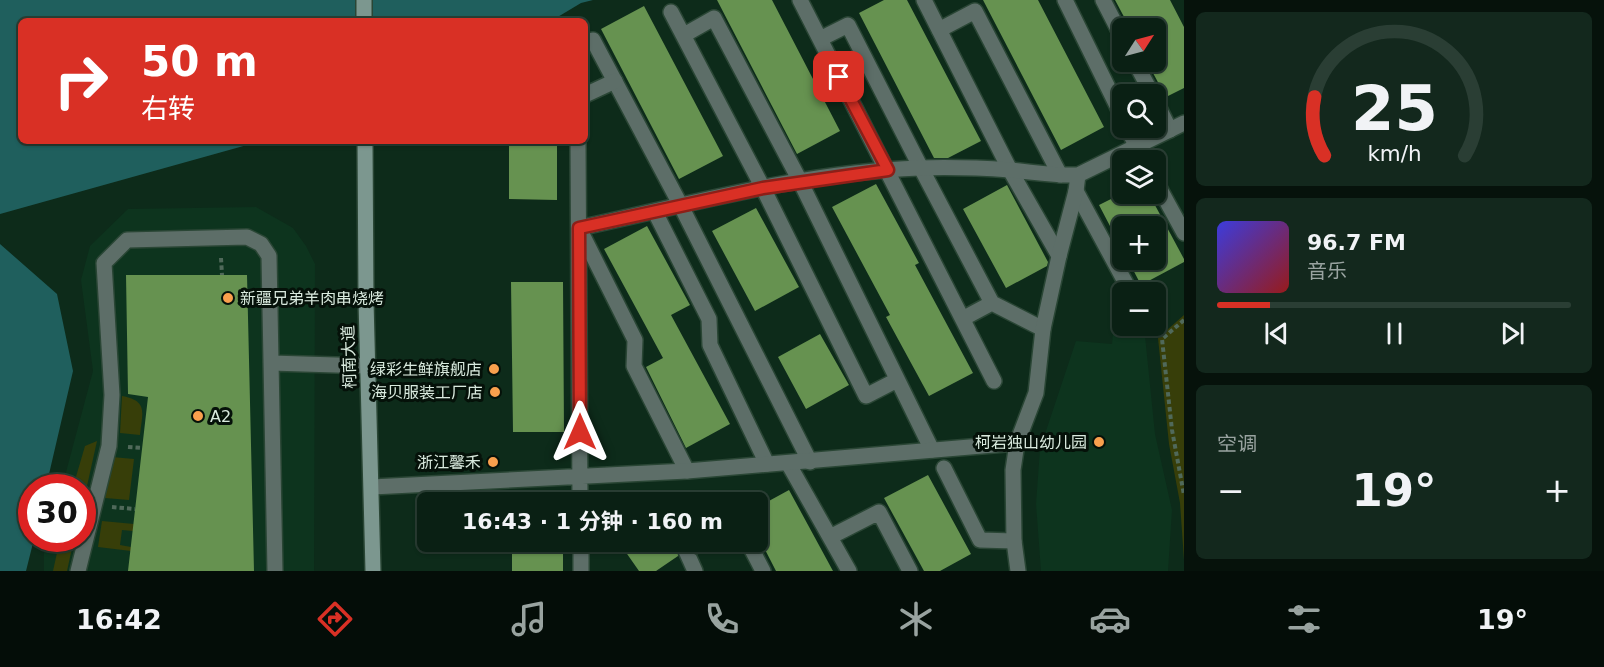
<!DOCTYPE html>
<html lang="zh">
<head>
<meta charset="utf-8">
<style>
  body { margin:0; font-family:"DejaVu Sans","Noto Sans SC",sans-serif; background:#13281d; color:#f1f3f6; height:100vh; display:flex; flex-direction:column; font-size:22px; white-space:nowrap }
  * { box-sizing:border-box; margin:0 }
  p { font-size:20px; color:#99a3a0 }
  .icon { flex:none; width:33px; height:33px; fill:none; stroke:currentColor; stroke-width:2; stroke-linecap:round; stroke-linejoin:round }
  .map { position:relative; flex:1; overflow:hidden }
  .panel { display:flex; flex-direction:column; gap:12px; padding:12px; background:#06120b; width:420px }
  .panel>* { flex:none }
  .top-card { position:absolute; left:18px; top:18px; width:570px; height:126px; border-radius:9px; box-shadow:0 2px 4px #0004,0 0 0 2px #2a3e34; background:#d93025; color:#fff; overflow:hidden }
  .needle { width:39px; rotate:54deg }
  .fabs { position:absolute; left:1112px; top:18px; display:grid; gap:12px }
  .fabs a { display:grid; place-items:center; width:54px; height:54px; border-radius:9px; background:#0a2014; box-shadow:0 2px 4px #0004,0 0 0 2px #2a3e34; font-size:30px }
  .speed { position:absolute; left:18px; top:474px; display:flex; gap:12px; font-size:30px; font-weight:700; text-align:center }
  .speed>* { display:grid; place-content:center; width:78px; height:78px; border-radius:50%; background:#0a2014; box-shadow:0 2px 4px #0004,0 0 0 2px #2a3e34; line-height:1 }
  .speed .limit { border:9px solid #d22; background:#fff; color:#111 }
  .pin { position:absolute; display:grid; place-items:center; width:51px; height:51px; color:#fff; margin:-26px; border-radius:12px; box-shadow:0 3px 9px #0006 }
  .me { position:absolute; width:66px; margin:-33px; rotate:0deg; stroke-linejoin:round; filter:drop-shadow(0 0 4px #0008) }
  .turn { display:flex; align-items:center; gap:21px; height:126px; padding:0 24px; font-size:27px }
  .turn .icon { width:78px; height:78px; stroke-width:2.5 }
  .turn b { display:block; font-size:42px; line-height:51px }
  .big { font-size:45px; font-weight:700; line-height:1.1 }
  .panel .tile { flex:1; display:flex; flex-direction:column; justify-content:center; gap:9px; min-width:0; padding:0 21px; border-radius:9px; background:#13281d }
  .panel .dial { align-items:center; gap:0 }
  .dial svg { height:156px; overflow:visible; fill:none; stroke:#2a3e34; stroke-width:7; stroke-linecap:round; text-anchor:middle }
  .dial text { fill:#f1f3f6; stroke:none }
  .song { display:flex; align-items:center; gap:18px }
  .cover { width:72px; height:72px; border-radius:9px; background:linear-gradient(135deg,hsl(240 70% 55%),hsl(0 70% 35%)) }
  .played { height:6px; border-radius:3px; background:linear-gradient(90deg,#d93025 15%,#2a3e34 15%) }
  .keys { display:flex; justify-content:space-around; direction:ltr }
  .heat { display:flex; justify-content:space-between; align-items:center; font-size:33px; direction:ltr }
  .trip { position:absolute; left:417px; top:492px; width:351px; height:60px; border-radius:9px; background:#0a2014; box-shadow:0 2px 4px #0004,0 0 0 2px #2a3e34; font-weight:700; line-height:60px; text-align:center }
  .menu { display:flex; height:96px; justify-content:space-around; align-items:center; background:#040d08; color:#99a3a0 }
  .menu .icon { width:42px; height:42px }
  .menu .current { color:#d93025 }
  .menu b { font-size:27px; color:#f1f3f6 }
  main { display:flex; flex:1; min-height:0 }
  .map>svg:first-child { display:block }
  .built { fill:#0d341e }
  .green { fill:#373e09 }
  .water { fill:#1f5f5d }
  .building { fill:#669250 }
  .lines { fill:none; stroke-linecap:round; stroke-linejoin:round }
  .service-casing { stroke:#2a4635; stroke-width:18 }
  .minor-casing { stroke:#2a4635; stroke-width:18 }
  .secondary-casing { stroke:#2a4635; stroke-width:18 }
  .path { stroke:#50695a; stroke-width:4; stroke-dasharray:4.5 3; stroke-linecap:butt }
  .service { stroke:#5d6e68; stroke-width:15 }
  .minor { stroke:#5d6e68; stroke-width:15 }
  .secondary { stroke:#7c978f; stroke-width:15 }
  .route-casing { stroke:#8d1f18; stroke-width:15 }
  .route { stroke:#d93025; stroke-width:10 }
  .poi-dot { fill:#f9a04d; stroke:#051109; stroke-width:2 }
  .labels { text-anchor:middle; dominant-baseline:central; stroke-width:6; stroke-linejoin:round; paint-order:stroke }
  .poi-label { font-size:16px; fill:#d9eade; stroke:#051109; text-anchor:end }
  .street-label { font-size:16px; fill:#d9eade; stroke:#051109 }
</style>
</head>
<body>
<main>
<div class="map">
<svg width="1184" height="571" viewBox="0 0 1184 571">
  <rect width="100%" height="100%" fill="#0d2b1a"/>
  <!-- built -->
  <path class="built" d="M256,207L293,228L306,246L315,264L314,571H44V552L48,539L82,538V488L62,487L93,371L81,280L90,246L128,209Z
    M1115,313L1122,314V326H1144L1155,434L1172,510L1168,571H1041L1036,504L1040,449L1076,341L1112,344Z"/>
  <!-- green -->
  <path class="green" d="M1184,315V560L1180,503L1169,444L1158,338Z
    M122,396C149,401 142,413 140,435L120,433Z
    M97,441L83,504L82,488L73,487L85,446Z
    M112,457L134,459L129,500L105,498Z
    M102,521L134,524L133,531L122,530L120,545L131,547V551L98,547Z
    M60,539H74L67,571H53Z"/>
  <!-- water -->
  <path class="water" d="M0,0H593L581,3L551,21H21V141H261L0,214Z
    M0,244L57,294L73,371L46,487L32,488V538L34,539L26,571H0Z"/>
  <!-- building -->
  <path class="building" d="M717,0H772L840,131L797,154Z
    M884,0H907L981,141L948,158H934L859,13Z
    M983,0H1038L1104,127L1061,150Z
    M1115,0H1170L1184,27V88L1166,97L1147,62H1155V28H1130Z
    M644,6L723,156L679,179L601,29Z
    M509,141H557V200L509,199Z
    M876,184L919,263L915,265L973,373L929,396L886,317L890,315L832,207Z
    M1007,185L1048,262L1047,266L1006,288L963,209Z
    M1121,194H1149L1184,259V262L1141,285L1128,260H1155V226H1122V249L1099,205Z
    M756,208L799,287L755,311L712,231Z
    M647,226L690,305L671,315L730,424L686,448L646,367L663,358L604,249Z
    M126,275H247L254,571H128L148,397L128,394Z
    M511,282H563L564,432H513Z
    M820,334L849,385L806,409L778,357Z
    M928,475L971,554L940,571H924L884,498Z
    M789,490L833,571H776L758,536V507Z
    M512,542H563V571H512Z
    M640,542H683L678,546V556L656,571H639L625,551Z"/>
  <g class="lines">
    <!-- service casing -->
    <g class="service-casing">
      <path id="service" d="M800,0L994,381
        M924,0L1010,170L1059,256
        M1065,0L1122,116
        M1103,0L1122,37
        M671,12L763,188L866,396L897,380
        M939,30L975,11L1060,175
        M684,35L714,18L800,181L932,450
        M820,39L848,25L921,168L992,303L1043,329
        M593,40L681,206L810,462
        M1135,62L1152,94
        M1155,100L1170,130
        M1127,128L1144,160
        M1155,180L1184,233
        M1076,191L1130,291
        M655,212L709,319L710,345L767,464
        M579,228L635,340L634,366L687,471
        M964,318L992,303
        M271,363L368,366
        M788,463L849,571
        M944,468L980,540L1014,541
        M830,537L879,512L910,571
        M748,542L763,571
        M78,571L109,446L112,395L104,263L127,240L247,237L261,244L269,256L275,571
        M695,571L686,551L702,542"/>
    </g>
    <!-- minor casing -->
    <g class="minor-casing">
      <path id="minor" d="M585,95L615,81
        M578,141L580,502
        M579,228C691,204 804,172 919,168C949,167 981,168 1010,170C1033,172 1055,176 1078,175L1184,123
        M372,487L687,471L1017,443
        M581,542V571
        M1018,571L1014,541L1013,470L1017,443L1036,393L1043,329L1059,256L1076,191L1078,175"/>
    </g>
    <!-- secondary casing -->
    <g class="secondary-casing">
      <path id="secondary" d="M364,0V21
        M365,141L366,301L373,571"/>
    </g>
    <!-- path -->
    <path class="path" d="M221,258L222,275
      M1184,320L1162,339L1172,430L1184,495
      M128,447L142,448
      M112,507L135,509"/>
    <!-- service -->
    <use href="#service" class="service"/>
    <!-- minor -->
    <use href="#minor" class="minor"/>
    <!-- secondary -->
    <use href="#secondary" class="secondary"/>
  </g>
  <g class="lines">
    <!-- route casing -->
    <g class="route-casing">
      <path id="route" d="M580,432L579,228L763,188L888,170L839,77"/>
    </g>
    <!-- route -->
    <use href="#route" class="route"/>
  </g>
  <!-- markers -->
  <g class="poi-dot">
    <circle cx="228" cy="298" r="6"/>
    <circle cx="494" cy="369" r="6"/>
    <circle cx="495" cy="392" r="6"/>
    <circle cx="198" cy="416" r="6"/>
    <circle cx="1099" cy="442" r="6"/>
    <circle cx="493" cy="462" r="6"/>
  </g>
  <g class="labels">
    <!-- poi labels -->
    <g class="poi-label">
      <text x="240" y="298" text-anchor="start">新疆兄弟羊肉串烧烤</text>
      <text x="482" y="369">绿彩生鲜旗舰店</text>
      <text x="483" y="392">海贝服装工厂店</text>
      <text x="210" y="416" text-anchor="start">A2</text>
      <text x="1087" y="442">柯岩独山幼儿园</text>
      <text x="481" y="462">浙江馨禾</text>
    </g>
    <!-- street labels -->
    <g class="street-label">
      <text transform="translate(349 357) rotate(-92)">柯南大道</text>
    </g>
  </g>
</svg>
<div class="fabs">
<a><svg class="needle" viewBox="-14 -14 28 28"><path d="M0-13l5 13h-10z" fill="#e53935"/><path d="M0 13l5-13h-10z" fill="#99a3a0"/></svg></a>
<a><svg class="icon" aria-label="search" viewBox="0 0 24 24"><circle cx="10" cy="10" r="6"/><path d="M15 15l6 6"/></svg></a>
<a><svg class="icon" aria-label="layers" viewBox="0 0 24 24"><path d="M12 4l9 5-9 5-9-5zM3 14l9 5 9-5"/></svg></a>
<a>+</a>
<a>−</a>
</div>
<div class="speed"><div class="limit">30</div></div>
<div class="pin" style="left:839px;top:77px;background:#d93025"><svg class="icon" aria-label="arrive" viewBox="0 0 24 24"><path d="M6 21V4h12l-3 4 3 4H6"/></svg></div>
<svg class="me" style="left:580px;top:432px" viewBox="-20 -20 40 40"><path d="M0-17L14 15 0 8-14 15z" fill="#d93025" stroke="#fff" stroke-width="4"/></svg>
<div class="trip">16:43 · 1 分钟 · 160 m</div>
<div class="top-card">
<div class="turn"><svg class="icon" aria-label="right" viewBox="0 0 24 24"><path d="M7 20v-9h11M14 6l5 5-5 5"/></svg><div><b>50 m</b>右转</div></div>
</div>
</div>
<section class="panel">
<div class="tile dial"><svg viewBox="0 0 100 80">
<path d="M14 69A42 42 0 1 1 86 69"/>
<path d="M14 69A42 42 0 0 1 9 39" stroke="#d93025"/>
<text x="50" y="56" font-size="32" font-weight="700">25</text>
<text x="50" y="72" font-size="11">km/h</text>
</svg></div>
<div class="tile">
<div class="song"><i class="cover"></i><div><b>96.7 FM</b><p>音乐</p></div></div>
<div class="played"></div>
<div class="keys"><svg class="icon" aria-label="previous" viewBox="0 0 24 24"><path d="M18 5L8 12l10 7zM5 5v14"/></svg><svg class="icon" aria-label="pause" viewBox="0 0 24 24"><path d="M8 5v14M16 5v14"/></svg><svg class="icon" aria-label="next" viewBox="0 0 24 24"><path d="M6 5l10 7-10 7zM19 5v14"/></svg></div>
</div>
<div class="tile"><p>空调</p>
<div class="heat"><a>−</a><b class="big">19°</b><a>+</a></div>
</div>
</section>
</main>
<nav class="menu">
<b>16:42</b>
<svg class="icon current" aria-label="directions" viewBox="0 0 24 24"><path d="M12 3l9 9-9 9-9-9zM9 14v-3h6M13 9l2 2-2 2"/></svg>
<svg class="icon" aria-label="music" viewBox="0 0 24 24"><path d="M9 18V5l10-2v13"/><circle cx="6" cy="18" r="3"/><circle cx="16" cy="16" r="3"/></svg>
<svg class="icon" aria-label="phone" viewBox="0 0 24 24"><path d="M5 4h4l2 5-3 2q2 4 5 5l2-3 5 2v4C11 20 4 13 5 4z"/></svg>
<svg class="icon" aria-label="climate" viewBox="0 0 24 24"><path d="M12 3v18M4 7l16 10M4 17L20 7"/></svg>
<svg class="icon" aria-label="car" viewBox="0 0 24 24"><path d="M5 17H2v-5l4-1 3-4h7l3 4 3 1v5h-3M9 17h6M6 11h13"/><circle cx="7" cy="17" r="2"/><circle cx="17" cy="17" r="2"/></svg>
<svg class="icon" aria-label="filters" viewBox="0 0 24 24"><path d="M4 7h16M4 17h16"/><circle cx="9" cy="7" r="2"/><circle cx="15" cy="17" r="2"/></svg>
<b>19°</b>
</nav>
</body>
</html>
